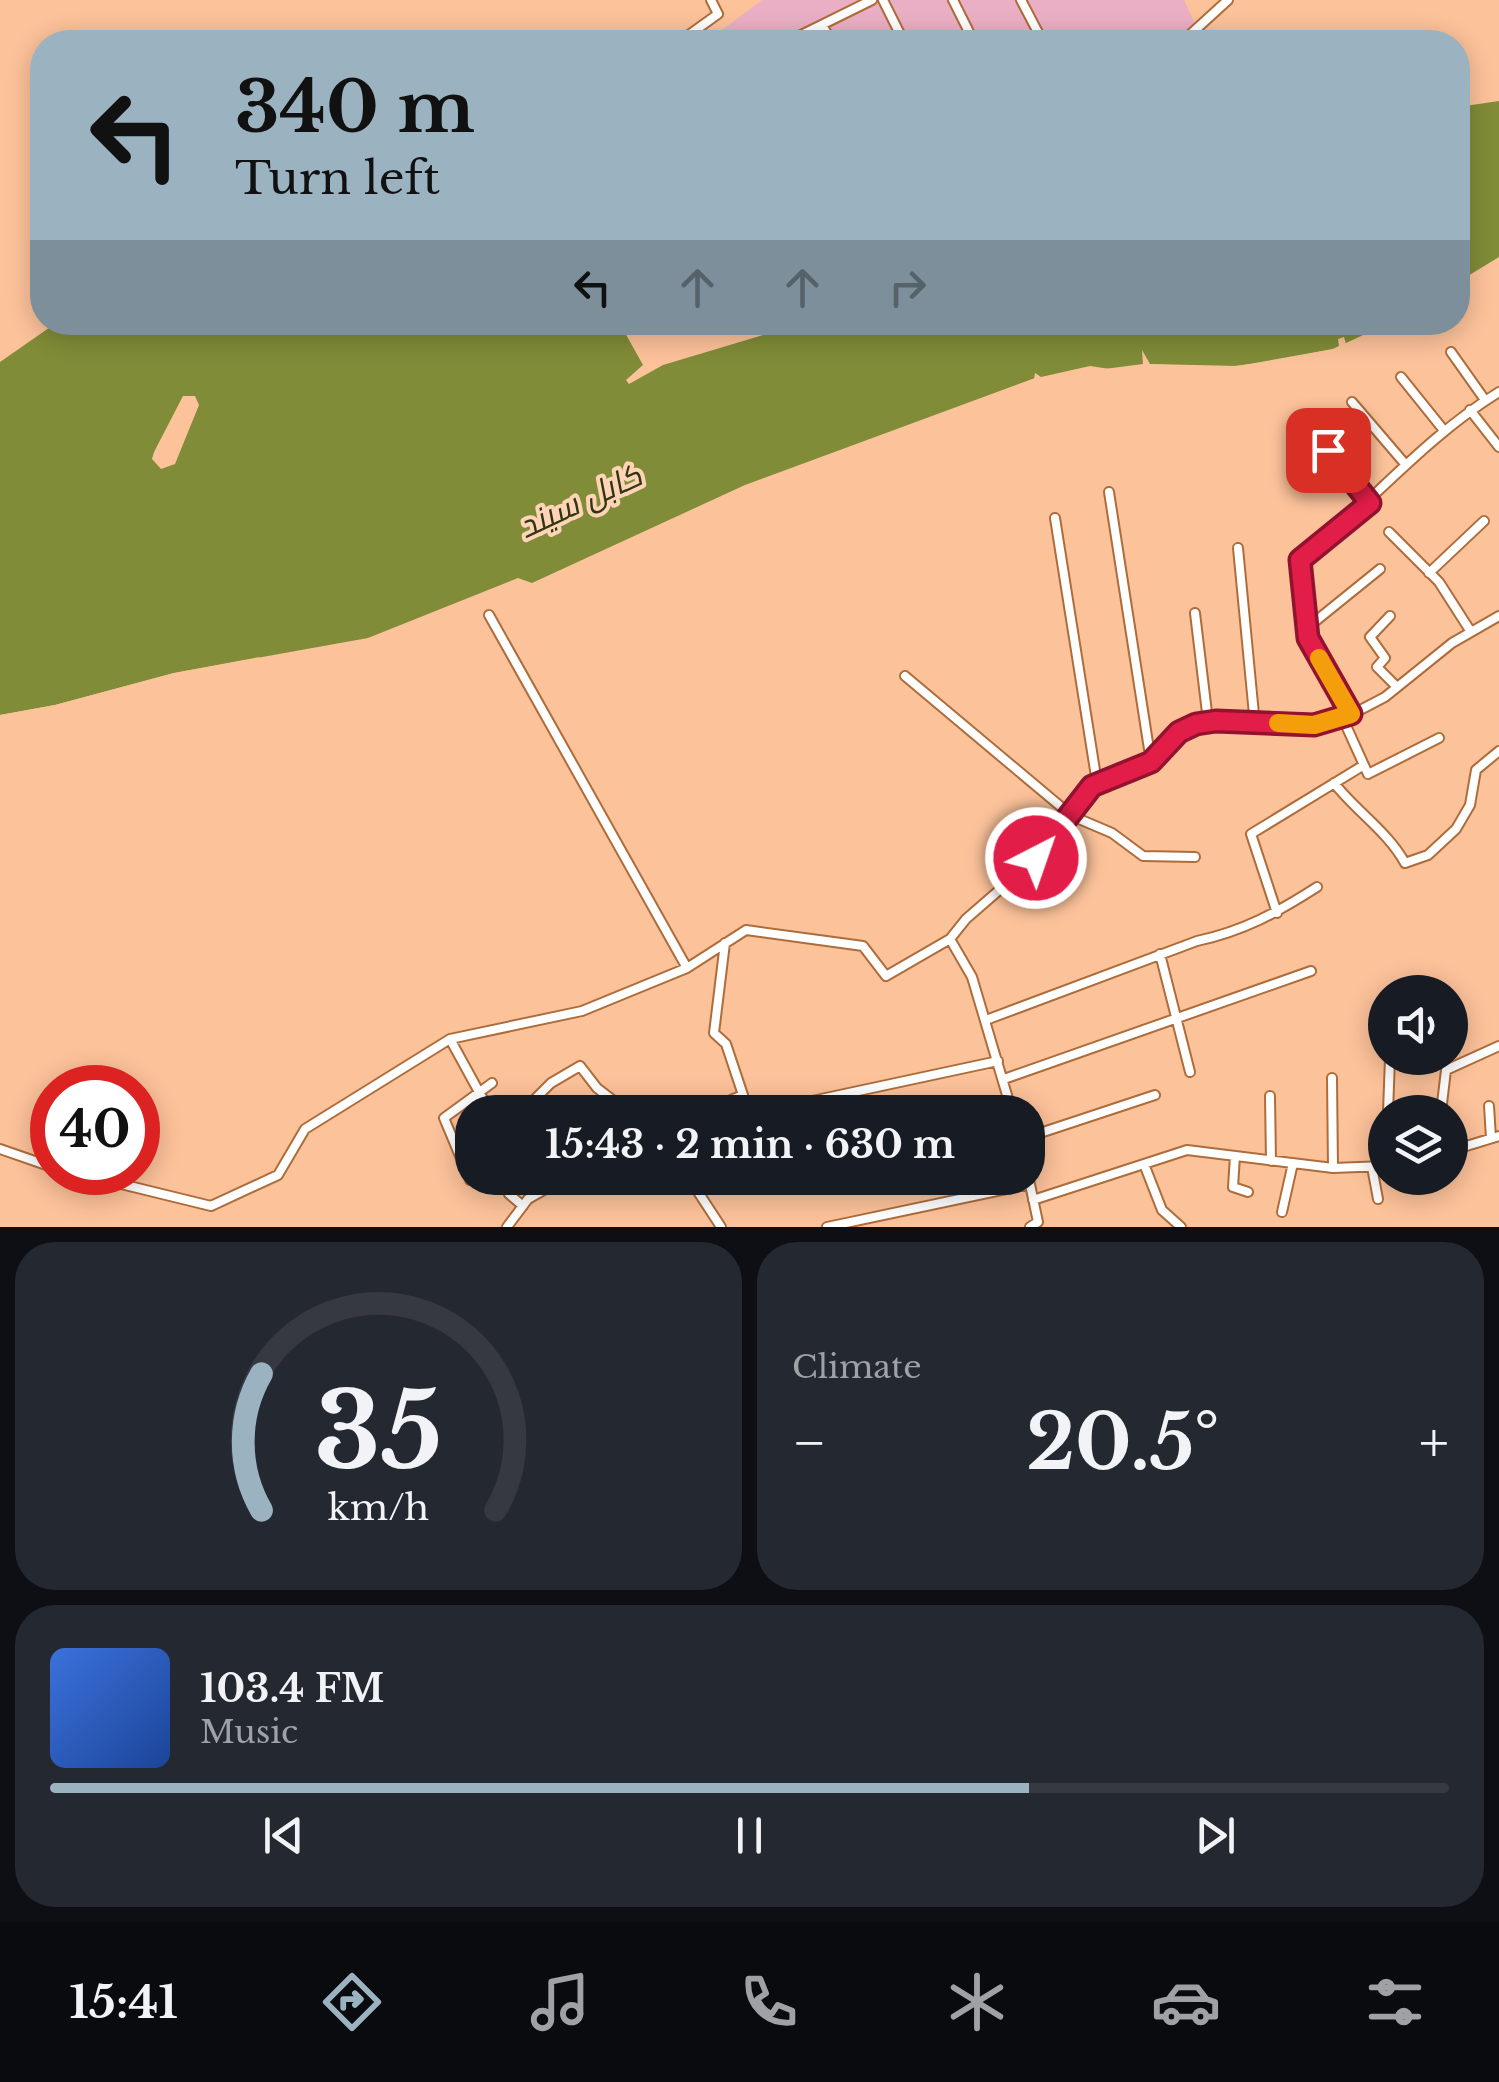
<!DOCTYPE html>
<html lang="en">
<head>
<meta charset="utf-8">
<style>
  body { margin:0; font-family:"Libre Baskerville",Cairo,serif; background:#242831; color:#f1f3f6; height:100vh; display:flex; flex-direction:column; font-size:38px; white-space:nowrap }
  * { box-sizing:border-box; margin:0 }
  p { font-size:32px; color:#9ea1a6 }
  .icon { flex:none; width:55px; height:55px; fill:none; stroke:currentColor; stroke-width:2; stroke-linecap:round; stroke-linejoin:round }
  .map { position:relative; height:1227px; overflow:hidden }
  .drawer { display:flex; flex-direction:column; gap:15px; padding:15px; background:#0d0f14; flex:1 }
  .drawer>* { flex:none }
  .banner { position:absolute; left:30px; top:30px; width:1440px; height:305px; border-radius:40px; box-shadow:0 5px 25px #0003; background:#9bb3c1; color:#111; overflow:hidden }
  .tools { position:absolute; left:1368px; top:975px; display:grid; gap:20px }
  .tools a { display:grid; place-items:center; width:100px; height:100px; border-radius:50%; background:#171b24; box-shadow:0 5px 25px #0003; font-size:50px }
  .speed { position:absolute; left:30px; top:1065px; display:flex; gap:20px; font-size:50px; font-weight:700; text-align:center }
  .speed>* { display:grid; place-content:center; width:130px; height:130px; border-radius:50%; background:#171b24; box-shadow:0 5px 25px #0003; line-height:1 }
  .speed .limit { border:15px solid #d22; background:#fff; color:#111 }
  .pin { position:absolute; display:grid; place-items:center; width:85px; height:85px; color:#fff; margin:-42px; border-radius:20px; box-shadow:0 5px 15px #0006 }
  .me { position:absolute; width:110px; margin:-55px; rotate:41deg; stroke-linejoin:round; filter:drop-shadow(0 0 8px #0008) }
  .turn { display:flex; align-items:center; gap:35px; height:210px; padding:0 40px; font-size:45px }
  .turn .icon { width:130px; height:130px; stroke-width:2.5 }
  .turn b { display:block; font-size:70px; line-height:85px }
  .lanes { display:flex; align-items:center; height:95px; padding:0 40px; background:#0003; justify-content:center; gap:50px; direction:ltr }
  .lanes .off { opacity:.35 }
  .big { font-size:75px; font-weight:700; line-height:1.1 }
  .drawer .card { flex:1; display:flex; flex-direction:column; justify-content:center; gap:15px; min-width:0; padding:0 35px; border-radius:40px; background:#242831 }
  .drawer .dial { align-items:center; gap:0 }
  .dial svg { height:260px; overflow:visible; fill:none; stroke:#363941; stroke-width:7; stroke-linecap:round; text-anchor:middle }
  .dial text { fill:#f1f3f6; stroke:none }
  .song { display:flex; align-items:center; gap:30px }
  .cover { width:120px; height:120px; border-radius:15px; background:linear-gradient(135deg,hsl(220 70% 55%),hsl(220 70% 35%)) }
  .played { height:10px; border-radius:5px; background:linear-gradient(90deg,#9bb3c1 70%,#363941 70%) }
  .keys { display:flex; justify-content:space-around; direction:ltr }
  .heat { display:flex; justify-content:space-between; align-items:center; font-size:55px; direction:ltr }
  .drawer .tiles { flex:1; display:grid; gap:15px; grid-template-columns:1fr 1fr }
  .card:last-child { grid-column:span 2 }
  .trip { position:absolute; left:455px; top:1095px; width:590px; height:100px; border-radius:40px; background:#171b24; box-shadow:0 5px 25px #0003; font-weight:700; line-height:100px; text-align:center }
  .tab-bar { display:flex; height:160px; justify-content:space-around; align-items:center; background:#090b0e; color:#9ea1a6 }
  .tab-bar .icon { width:70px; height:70px }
  .tab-bar .current { color:#9bb3c1 }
  .tab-bar b { font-size:45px; color:#f1f3f6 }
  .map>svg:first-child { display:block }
  .green { fill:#eaafc4 }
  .water { fill:#808c38; fill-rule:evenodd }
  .pier { fill:#fcc29a }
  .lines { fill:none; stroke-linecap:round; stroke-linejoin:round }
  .minor-casing { stroke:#ae6c3a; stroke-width:12 }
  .minor { stroke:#fff; stroke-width:8 }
  .route-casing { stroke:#92132f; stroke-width:25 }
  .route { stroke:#e11d48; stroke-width:18 }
  .slow { stroke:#f59e0b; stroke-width:18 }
  .labels { text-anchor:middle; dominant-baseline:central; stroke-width:8; stroke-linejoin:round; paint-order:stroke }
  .water-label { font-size:32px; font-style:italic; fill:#313612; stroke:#ffd3b5 }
</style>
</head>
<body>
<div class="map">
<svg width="1499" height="1227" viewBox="0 0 1499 1227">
  <rect width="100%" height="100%" fill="#fcc29a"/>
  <!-- green -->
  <path class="green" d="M762,0H1184L1197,28L1210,31L1198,42H706Z"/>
  <!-- water -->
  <path class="water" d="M1499,101V257L1458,282V107Z
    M619,322L643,365L626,380L629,384L663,365L803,323L904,324L956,333L1008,322L1389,323L1333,349L1267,362L1226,367L1143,364L1035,378L745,485L532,583L518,578L368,638L174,673L55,705L0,715V362L56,323ZM183,396H195L199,405L175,464L161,469L152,459L154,452Z"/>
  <!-- pier -->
  <path class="pier" d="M1394,322L1335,353L1268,367L1076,375L1013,390L968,407L967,404L1034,379L1035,373L1041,377L1090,366L1110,369L1143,365L1142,350L1150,364L1238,366L1333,349L1339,346L1338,339L1344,337L1346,344Z
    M260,657L256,663L0,720V715L55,705L174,673Z"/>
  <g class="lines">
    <!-- minor casing -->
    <g class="minor-casing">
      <path id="minor" d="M883,0L904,42
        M953,0L974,42
        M1021,0L1043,42
        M822,25L832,42
        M679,42L718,14L711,0
        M787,42L872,0
        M1182,42L1228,0
        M1451,352L1485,400
        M1401,377L1442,428
        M1352,402L1406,465
        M1470,410L1499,447
        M1307,424L1370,503
        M1109,492L1151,762
        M1055,518L1097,783
        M1389,532L1439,582L1471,632
        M1238,548L1255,725
        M1429,573L1484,521
        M1195,613L1208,721
        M489,615L687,968
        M1390,616L1370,637L1385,658L1377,667L1397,687
        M1307,628L1380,569
        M905,676L1072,816L1112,833L1143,856L1195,857
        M1351,714L1308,638L1300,560C1369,506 1424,438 1499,392
        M1343,719L1368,774L1439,738
        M1334,783C1357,812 1388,832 1405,863L1428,855L1456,829L1470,805L1476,770L1499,751
        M1277,913L1251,834L1364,765
        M950,939L972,977L1012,1112
        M1160,954L1190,1072
        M986,1020L1197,941C1244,931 1278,912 1317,887
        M450,1039L490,1112
        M1332,1078L1333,1168
        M1004,1079L1311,971
        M1270,1096L1271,1161
        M807,1102L998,1061
        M1489,1106L1491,1138
        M522,1112L551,1083L580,1066L597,1088L628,1112
        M702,1112L743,1095L726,1044L714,1033L725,943
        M1388,1112L1390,1058
        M1441,1112L1446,1070L1499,1046
        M1028,1137L1155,1095
        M0,1149L52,1167
        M1450,1151L1499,1136
        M1235,1156L1233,1187L1248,1192
        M1144,1164L1162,1210L1181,1227
        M1372,1167L1378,1199
        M72,1172L211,1206L278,1175L305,1129L450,1039L582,1011L687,968L746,930L863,946L886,976L950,939L966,919L1036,858L1092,785L1151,762L1179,732L1208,721L1314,725L1343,719L1385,697L1452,643L1499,616
        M1028,1175L1038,1222L1030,1227
        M482,1178L470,1180L444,1118L492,1083
        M501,1178L509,1194L523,1206
        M689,1178L721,1227
        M1033,1200L1187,1150L1333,1168L1385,1166
        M1282,1212L1293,1163
        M507,1227L528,1199L565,1178
        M827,1227L1030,1184"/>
    </g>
    <!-- minor -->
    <use href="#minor" class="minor"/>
  </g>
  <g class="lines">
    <!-- route casing -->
    <g class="route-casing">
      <path id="route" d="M1036,858L1092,786L1151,762L1179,732L1196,724L1216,721L1314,725L1351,714L1308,638L1300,560L1370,503L1328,450"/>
    </g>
    <!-- route -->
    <use href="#route" class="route"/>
    <!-- slow -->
    <path class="slow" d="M1278,723L1314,725L1351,714L1319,658"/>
  </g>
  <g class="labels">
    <!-- water labels -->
    <g class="water-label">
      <text transform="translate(580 501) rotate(-25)">کابل سيند</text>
    </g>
  </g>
</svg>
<div class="tools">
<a><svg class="icon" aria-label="sound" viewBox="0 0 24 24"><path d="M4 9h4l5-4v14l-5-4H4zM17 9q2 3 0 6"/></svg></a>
<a><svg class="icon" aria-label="layers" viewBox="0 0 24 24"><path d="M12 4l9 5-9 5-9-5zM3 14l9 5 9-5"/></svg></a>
</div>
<div class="speed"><div class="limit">40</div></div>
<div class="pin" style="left:1328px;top:450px;background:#d93025"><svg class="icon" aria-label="arrive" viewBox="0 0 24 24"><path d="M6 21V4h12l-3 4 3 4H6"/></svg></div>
<svg class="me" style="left:1036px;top:858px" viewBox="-20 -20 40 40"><circle r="17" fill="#e11d48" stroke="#fff" stroke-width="3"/><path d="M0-11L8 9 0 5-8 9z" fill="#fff"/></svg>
<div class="trip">15:43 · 2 min · 630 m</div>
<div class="banner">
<div class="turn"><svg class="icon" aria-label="left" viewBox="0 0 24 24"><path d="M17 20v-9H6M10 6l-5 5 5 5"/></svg><div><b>340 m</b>Turn left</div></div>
<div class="lanes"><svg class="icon" aria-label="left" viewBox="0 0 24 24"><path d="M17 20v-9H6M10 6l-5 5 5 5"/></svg><svg class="icon off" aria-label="ahead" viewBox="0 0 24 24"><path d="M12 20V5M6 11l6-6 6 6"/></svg><svg class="icon off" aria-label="ahead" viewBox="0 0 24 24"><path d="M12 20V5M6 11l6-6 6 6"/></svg><svg class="icon off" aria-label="right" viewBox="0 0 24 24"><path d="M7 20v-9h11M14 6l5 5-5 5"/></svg></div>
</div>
</div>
<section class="drawer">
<div class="tiles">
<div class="card dial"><svg viewBox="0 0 100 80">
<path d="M14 69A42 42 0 1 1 86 69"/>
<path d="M14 69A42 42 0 0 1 14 27" stroke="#9bb3c1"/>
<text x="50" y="56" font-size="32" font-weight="700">35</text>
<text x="50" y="72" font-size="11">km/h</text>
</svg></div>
<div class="card"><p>Climate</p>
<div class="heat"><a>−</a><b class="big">20.5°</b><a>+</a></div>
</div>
<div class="card">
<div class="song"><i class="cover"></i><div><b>103.4 FM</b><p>Music</p></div></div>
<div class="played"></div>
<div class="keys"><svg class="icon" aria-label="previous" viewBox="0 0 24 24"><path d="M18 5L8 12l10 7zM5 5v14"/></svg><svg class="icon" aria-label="pause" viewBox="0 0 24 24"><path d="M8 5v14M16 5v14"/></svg><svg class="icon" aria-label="next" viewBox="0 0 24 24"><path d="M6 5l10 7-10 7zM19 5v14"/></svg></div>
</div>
</div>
</section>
<nav class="tab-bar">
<b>15:41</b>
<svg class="icon current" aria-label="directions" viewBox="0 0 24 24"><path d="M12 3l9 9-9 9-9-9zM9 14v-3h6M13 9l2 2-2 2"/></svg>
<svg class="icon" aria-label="music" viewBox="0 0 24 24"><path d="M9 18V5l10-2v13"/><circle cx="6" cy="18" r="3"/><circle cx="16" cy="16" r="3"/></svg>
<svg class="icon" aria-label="phone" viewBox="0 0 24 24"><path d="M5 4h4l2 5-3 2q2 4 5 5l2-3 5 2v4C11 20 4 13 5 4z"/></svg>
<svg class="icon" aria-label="climate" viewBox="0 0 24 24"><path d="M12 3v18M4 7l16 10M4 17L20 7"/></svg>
<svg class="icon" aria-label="car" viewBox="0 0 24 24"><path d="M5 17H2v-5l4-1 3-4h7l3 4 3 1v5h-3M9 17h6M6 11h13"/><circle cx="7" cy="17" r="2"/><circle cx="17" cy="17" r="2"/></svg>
<svg class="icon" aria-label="filters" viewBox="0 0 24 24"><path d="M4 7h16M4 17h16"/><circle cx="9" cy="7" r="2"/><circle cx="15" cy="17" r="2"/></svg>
</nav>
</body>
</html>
